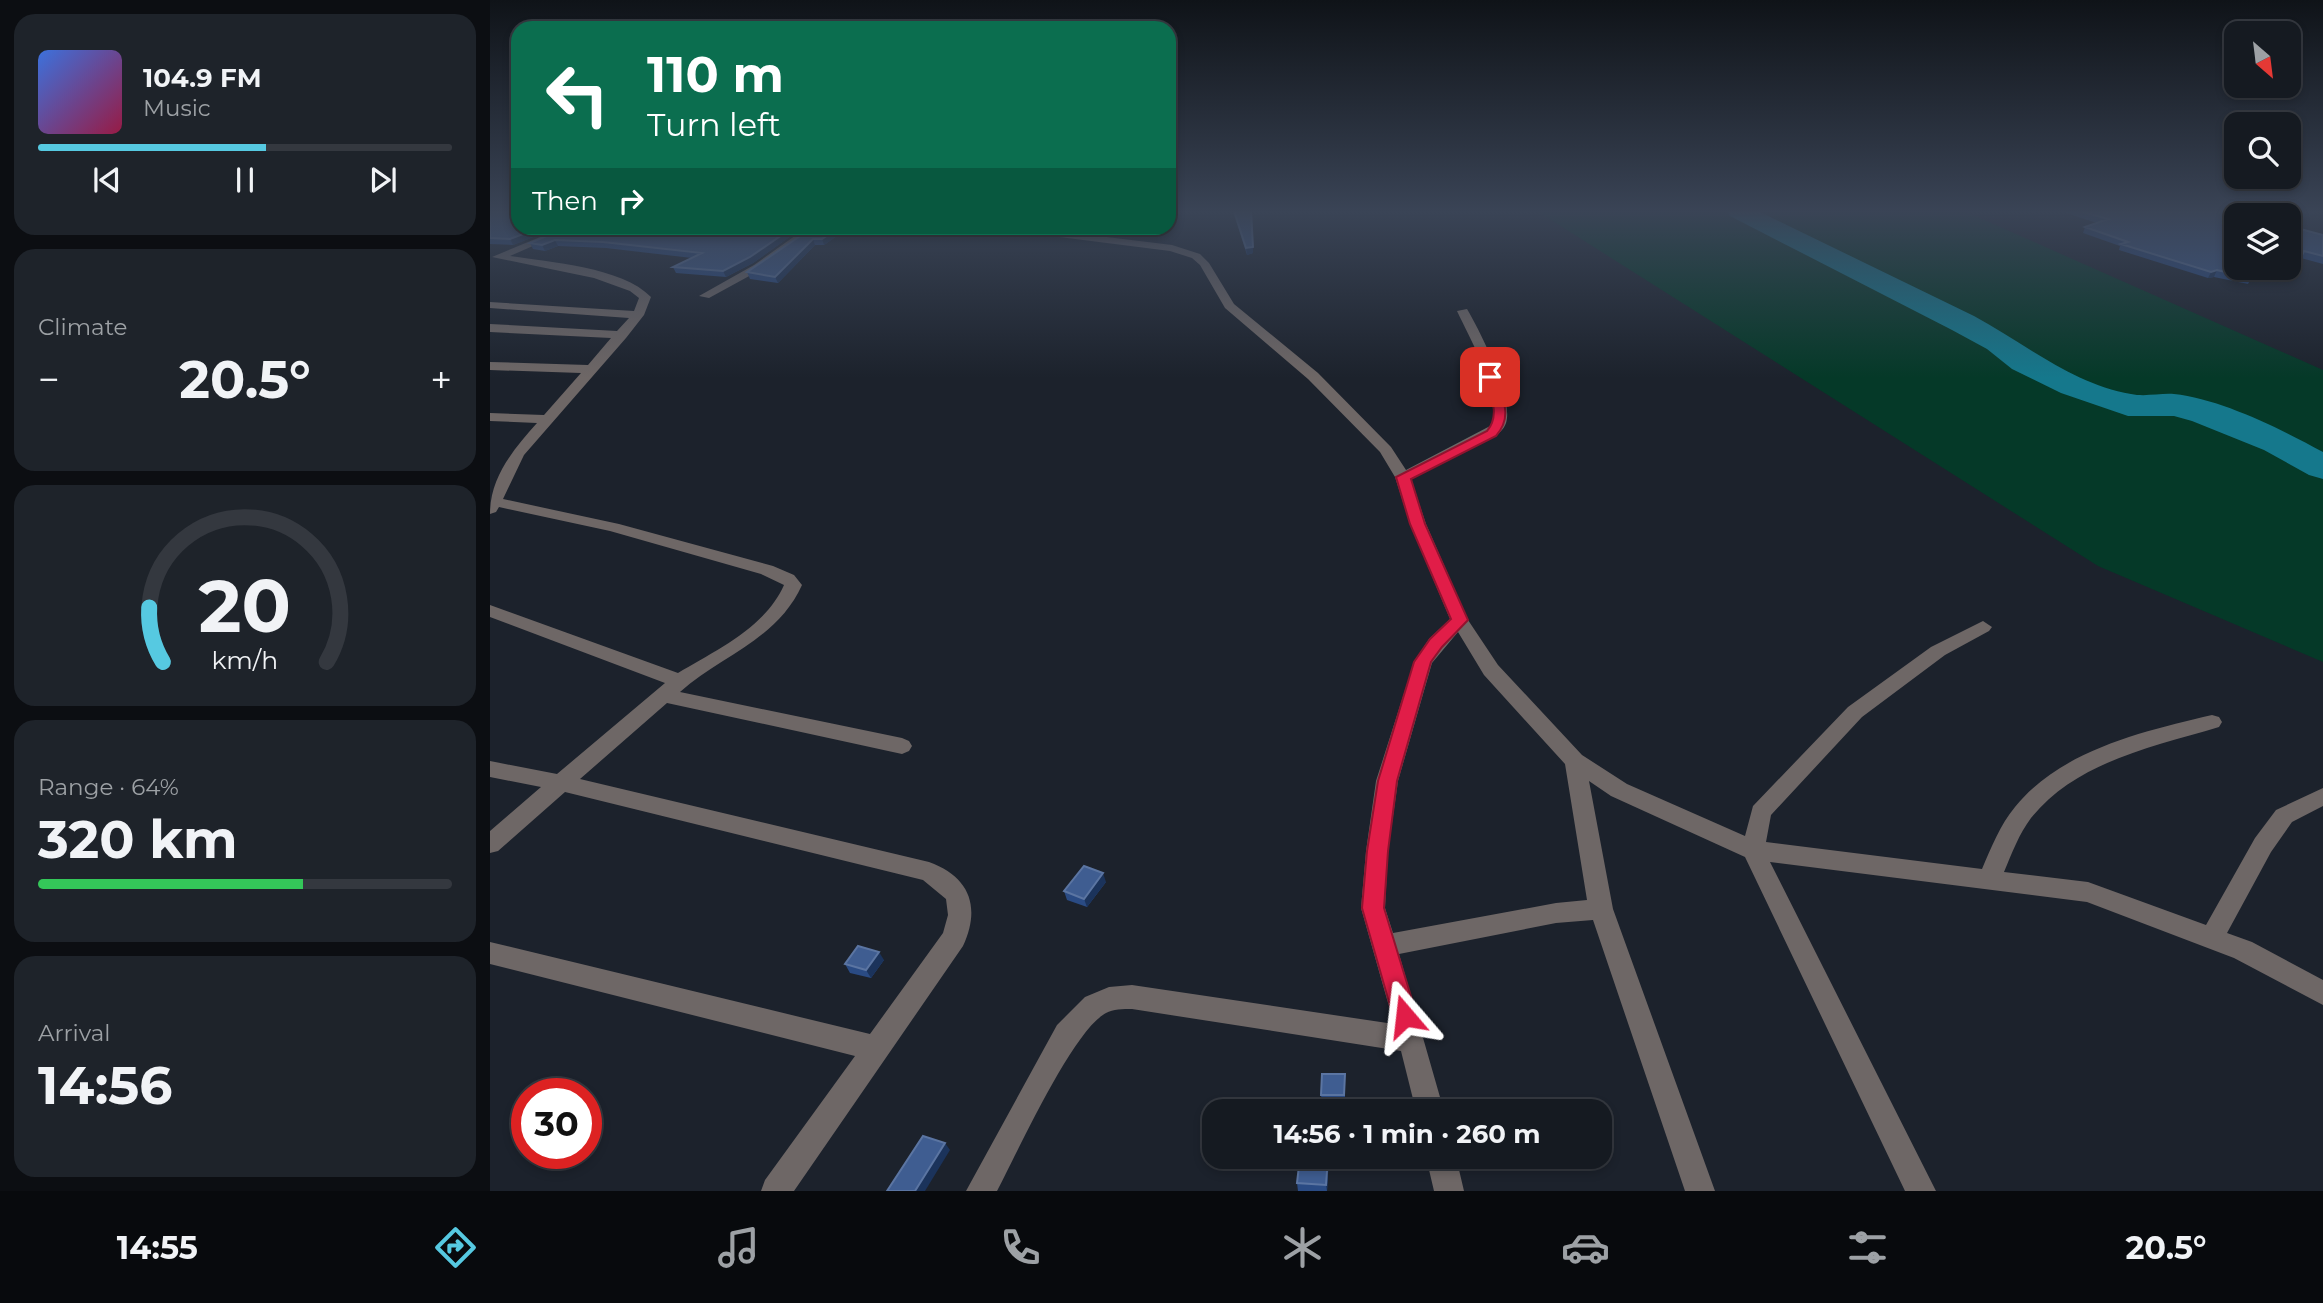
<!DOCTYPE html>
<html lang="en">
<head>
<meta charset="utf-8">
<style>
  body { margin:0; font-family:Montserrat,sans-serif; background:#1e232a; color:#f1f3f6; height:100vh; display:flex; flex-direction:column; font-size:26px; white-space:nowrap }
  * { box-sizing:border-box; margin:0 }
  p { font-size:23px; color:#9da1a5 }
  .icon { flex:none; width:38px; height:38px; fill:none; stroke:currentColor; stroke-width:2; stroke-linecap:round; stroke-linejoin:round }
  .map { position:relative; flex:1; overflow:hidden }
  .side { display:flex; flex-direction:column; gap:14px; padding:14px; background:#0c0e12; width:490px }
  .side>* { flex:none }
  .guide { position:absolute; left:21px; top:21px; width:665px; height:214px; border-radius:21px; box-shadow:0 4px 10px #0003,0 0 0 2px #34383f; background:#0b6e4f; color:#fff; overflow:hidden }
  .needle { width:46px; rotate:152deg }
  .fabs { position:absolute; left:1734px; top:21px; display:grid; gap:14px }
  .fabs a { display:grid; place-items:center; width:77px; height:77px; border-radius:14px; background:#151a21; box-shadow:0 4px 10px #0003,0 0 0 2px #34383f; font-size:35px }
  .speed { position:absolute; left:21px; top:1078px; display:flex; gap:14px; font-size:35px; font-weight:700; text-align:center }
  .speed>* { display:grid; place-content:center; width:91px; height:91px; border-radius:50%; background:#151a21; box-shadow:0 4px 10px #0003,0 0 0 2px #34383f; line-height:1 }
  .speed .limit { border:10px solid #d22; background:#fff; color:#111 }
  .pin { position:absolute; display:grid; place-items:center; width:60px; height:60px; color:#fff; margin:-30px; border-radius:14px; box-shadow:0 4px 10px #0006 }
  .me { position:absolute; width:77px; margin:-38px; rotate:343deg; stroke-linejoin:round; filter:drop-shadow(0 0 5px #0008) }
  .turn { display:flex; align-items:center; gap:24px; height:147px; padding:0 21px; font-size:32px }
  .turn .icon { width:91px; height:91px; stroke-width:2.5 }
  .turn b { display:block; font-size:49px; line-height:60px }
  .then { display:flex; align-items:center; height:66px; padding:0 21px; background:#0003; gap:14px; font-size:26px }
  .big { font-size:52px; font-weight:700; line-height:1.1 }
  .side .tile { flex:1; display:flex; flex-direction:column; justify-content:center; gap:10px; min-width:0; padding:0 24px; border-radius:21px; background:#1e232a }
  .side .dial { align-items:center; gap:0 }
  .dial svg { height:182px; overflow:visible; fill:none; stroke:#34383f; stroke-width:7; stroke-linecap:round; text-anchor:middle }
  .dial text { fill:#f1f3f6; stroke:none }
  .song { display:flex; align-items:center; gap:21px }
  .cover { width:84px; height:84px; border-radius:10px; background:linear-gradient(135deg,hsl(220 70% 55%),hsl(340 70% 35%)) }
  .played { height:7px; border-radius:4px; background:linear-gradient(90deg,#56c9e1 55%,#34383f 55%) }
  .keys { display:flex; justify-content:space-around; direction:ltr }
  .heat { display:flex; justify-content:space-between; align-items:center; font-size:38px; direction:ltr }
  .charge { height:10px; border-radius:5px; background:linear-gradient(90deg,#34c759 64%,#34383f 0) }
  .trip { position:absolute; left:712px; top:1099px; width:410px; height:70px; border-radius:21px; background:#151a21; box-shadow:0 4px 10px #0003,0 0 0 2px #34383f; font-weight:700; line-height:70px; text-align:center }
  .tab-bar { display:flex; height:112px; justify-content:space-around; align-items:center; background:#080a0d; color:#9da1a5 }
  .tab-bar .icon { width:49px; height:49px }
  .tab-bar .selected { color:#56c9e1 }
  .tab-bar b { font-size:32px; color:#f1f3f6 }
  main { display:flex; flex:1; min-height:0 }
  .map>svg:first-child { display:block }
  .green { fill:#053928 }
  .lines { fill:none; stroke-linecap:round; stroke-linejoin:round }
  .river { fill:#15788c; fill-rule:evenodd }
  .minor { fill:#6e6766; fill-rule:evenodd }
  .wall { fill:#2a4b84 }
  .shaded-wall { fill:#1b335b }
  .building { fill:#3f5d91; stroke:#5b75a2; stroke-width:2 }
  .route { fill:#e11d48; stroke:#92132f; stroke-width:2 }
</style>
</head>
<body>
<main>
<section class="side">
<div class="tile">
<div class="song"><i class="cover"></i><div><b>104.9 FM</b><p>Music</p></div></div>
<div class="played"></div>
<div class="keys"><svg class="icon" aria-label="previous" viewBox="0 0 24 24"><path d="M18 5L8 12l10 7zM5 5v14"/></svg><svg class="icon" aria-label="pause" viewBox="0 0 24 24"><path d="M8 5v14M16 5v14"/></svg><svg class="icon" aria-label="next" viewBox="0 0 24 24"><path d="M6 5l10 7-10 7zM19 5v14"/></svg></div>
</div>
<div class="tile"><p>Climate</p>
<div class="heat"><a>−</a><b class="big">20.5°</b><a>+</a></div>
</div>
<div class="tile dial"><svg viewBox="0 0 100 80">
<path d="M14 69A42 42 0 1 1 86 69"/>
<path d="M14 69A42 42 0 0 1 8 45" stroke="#56c9e1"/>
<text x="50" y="56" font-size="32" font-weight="700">20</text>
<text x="50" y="72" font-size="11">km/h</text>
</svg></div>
<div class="tile"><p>Range · 64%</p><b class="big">320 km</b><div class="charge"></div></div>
<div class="tile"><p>Arrival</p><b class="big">14:56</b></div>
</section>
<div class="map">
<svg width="1833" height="1191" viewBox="0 0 1833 1191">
  <rect width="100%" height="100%" fill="#1c222c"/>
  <!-- green -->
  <path class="green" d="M1047,211H1474L1833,370V662L1608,566Z"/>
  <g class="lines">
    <!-- river -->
    <path class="river" d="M1237,211H1268L1484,316C1534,343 1583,384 1641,394C1655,397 1670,393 1684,394C1731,399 1791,429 1833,452V479L1819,475L1774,450L1702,421L1684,416H1638L1571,393L1522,369L1497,349L1462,330L1240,216Z"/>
    <!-- minor -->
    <path class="minor" d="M72,228H84L20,256C59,262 132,267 161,297L154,315L136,338L34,455L13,499L129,524L283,566L304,575L312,585C287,640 232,655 190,692L412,738L419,741L422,746L419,751L412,754L177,703L90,779L439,862C480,877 491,907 473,946L304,1191H271L275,1180L365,1056L0,964V942L380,1034L453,933L458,915L456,899L433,880L75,792L8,851L0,853V831L51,787L0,777V761L67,774L175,683L0,617V605L188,673C226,650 275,628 294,585L271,574L120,531L9,507L6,512L0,514C0,477 23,450 47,423L0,421V413L54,415L91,373L0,370V362L98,365L121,338L0,332V324L127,331L139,318L0,308V302L144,311L149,298L140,291L104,278L2,257Z
      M316,228H327L272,269L219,298L209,296L264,265Z
      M518,228H543L682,245L710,254L719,263L744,304L828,373L901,447L916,470L1002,425C1009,388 982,343 967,311L977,309C990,331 1024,398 1016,423C1014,429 1010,432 1006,436L921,479L936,524L978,620L1008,665L1092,755L1137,784L1255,836L1263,806L1358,707L1441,647L1493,621L1502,627L1499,631L1455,655L1372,717L1281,815L1276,842L1492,869C1501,848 1510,825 1525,807C1571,750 1654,731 1722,715L1729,717L1732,722L1729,727C1663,747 1587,761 1541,818C1529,834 1522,853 1514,872L1598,882L1716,925L1765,838L1786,810L1833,788V806L1802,822L1781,852L1737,933L1762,942L1833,980V1005L1744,958L1597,902L1280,862L1446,1191H1415L1255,857L1121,796L1099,781L1123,909L1225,1191H1195L1103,920L1066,923L909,954L954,1111H926L911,1051L642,1009C633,1009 623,1009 616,1013C583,1030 527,1153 507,1191H476L567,1025L595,997L619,987L642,985L904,1024L871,908L876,851L886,781L924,662L939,639L960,619L920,524L905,477L890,452L818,379L735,308L710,265L702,258L680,251L523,231ZM968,632L994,675L1075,764L1097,900L1066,903L903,933L895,908L898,851L908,781L942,663Z
      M936,1157H966L974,1191H944Z"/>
  </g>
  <!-- wall -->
  <path class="wall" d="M0,211L28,228H66L23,245L0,244Z
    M743,211H762L763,253L757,255Z
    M1570,211H1833L1799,221V215H1746V268H1799V226L1833,235V264L1811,258L1801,278L1765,270L1758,284L1724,277L1718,278L1629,250L1630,246L1593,233L1595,227L1607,223Z
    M75,228H312L263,263L236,277L186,273L183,267L202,258L116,248L68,246L55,251L43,249L40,243Z
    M322,228L357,229L334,245H325L288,283L260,279L257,272Z
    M616,882L597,907L577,900L574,891Z
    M394,960L381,978L360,973L355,964Z
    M855,1074V1103H832L831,1095Z
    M810,1157H839L837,1191H808L807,1183Z
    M1063,1157H1090L1089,1162L1064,1164Z"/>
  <!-- shaded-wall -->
  <path class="shaded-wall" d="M762,211L763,253L757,255L756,248Z
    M1817,211H1833L1799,221V216Z
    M49,228H66L23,245L20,239Z
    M302,228H312L263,263L236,277L233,271Z
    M348,228H367L357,229L334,245L332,239Z
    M323,239L325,245L288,283L285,277Z
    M65,240L68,246L55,251L52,245Z
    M1727,270L1724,277L1718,278L1721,272Z
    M613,873L616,882L597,907L594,899Z
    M389,952L394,960L381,978L376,970Z
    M455,1143L460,1150L435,1191H425Z
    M838,1157L839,1158L837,1191L836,1185Z"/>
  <!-- building -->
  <path class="building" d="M0,211H28V228H49L20,239L0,238Z
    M744,211H761L763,247L756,248Z
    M1590,211H1817L1799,216L1746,215V268H1766L1761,278L1727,270L1721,272L1631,244L1638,242L1595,227L1618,219Z
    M1799,226L1833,235V256L1814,251L1804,271L1787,268H1799Z
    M75,228H302L260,257L233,271L183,267L212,253L113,242L65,240L52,245L40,243Z
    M322,228H348L332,239H323L285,277L257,272Z
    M594,866L613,873L594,899L574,891Z
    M368,946L389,952L376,970L355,964Z
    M832,1074H855L854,1095H831Z
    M433,1136L455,1143L425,1191H397Z
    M810,1157H838L836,1185L807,1183Z"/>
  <!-- sky -->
  <linearGradient id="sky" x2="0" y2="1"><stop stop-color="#0f1318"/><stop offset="0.56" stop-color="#3a4456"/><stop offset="1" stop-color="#3a4456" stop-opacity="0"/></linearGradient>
  <rect width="1833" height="378" fill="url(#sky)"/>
  <!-- route -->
  <path class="route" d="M996,374L1006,377C1013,399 1023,417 1006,436L921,479L935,524L978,620L952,647L941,662L907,781L898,851L894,908L927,1016L924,1024L915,1028L907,1024L903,1016L872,908L877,851L888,781L924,662L940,639L961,619L920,524L906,477L997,431C1011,415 1000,394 995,377Z"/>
</svg>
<div class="fabs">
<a><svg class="needle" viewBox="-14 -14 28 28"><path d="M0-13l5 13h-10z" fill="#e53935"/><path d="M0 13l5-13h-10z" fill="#9da1a5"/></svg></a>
<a><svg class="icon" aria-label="search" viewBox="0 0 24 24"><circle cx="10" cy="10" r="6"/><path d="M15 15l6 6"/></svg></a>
<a><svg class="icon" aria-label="layers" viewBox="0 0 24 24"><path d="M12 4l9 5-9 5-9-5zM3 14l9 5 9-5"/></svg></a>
</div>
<div class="speed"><div class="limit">30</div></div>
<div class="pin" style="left:1000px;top:377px;background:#d93025"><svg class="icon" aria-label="arrive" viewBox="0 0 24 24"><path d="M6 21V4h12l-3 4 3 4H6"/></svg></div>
<svg class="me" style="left:915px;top:1016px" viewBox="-20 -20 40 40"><path d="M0-17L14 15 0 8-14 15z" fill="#e11d48" stroke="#fff" stroke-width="4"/></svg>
<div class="trip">14:56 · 1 min · 260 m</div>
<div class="guide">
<div class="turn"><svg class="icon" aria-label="left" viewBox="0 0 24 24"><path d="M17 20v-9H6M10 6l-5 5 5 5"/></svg><div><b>110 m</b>Turn left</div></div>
<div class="then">Then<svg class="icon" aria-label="right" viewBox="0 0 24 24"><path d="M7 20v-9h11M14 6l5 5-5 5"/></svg></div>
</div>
</div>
</main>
<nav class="tab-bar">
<b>14:55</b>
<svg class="icon selected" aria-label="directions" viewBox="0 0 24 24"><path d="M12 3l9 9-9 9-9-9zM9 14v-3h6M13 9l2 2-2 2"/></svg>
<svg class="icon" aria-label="music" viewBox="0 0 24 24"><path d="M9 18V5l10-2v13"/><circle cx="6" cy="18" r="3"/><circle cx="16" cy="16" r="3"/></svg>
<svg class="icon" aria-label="phone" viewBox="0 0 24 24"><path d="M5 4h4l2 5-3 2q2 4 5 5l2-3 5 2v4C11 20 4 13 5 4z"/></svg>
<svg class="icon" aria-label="climate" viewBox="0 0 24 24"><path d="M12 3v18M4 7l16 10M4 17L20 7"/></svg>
<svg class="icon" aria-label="car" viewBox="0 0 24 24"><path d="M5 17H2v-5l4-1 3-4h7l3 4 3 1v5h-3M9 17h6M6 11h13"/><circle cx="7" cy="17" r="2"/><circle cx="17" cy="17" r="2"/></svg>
<svg class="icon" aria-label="filters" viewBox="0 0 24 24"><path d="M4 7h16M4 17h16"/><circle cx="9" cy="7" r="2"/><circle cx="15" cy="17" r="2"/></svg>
<b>20.5°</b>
</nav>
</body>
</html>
